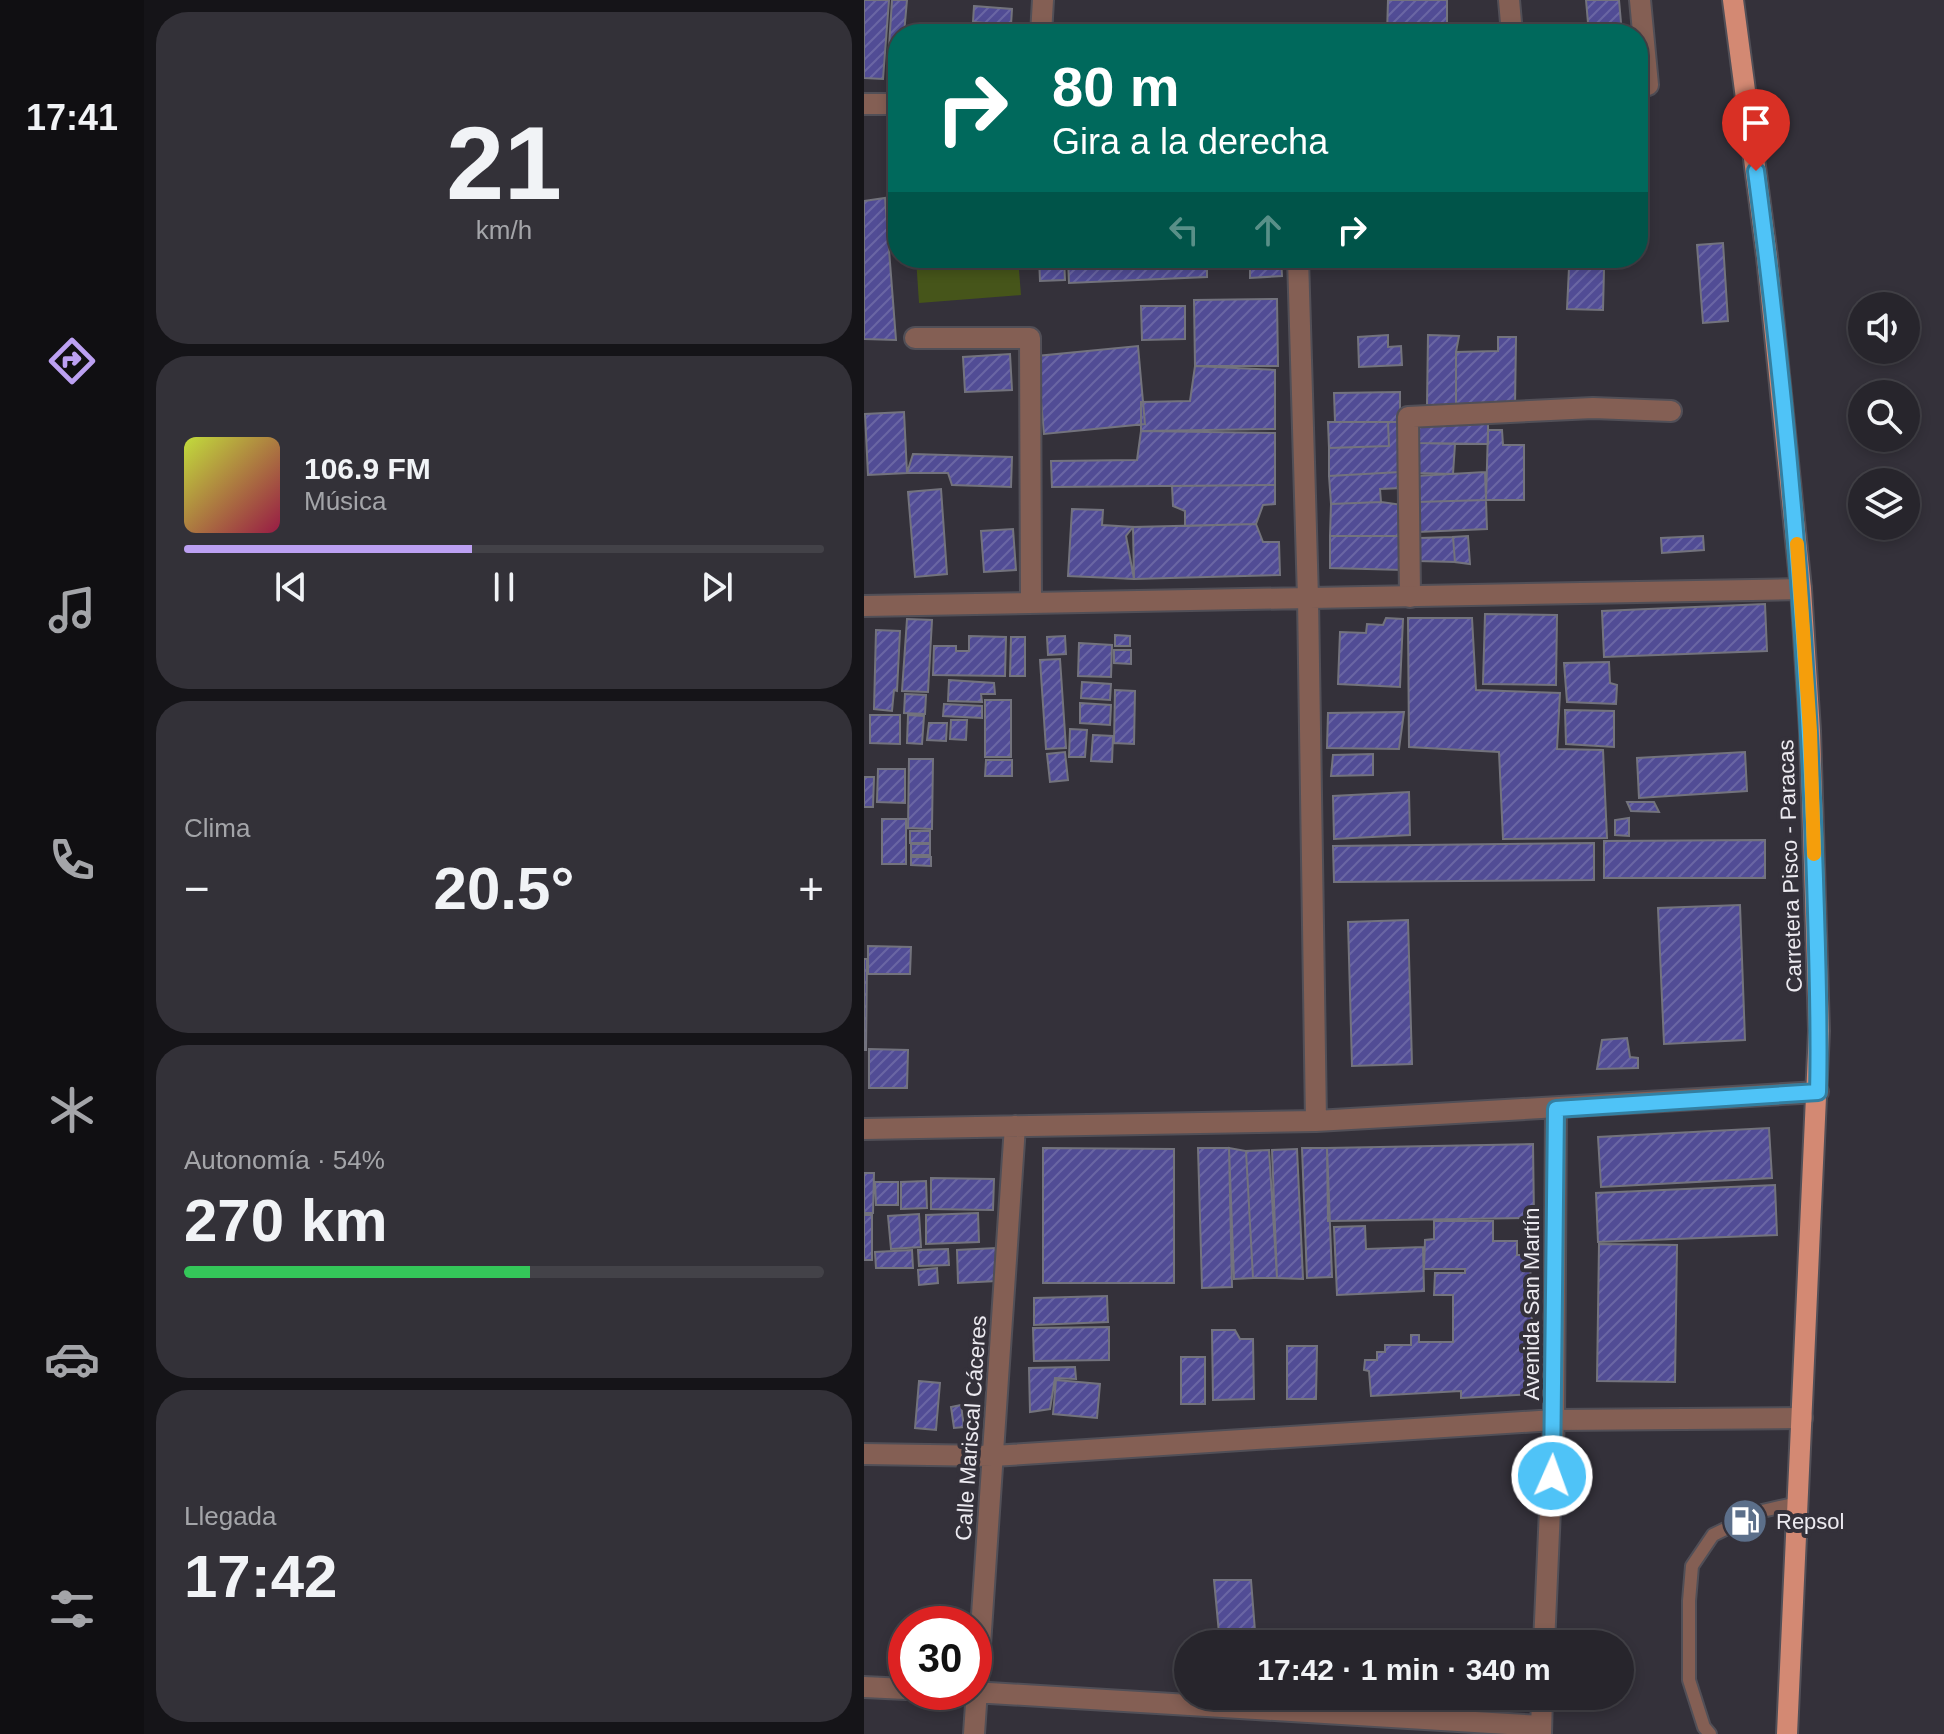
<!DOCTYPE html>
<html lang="es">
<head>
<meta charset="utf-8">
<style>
  body { margin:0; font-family:Helvetica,sans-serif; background:#333138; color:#f1f3f6; height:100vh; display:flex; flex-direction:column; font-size:30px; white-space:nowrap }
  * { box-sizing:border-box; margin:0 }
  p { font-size:26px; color:#a4a5a9 }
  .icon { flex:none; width:44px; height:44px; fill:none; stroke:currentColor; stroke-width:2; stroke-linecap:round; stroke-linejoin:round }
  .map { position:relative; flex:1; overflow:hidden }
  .side { display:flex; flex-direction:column; gap:12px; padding:12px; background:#151418; width:720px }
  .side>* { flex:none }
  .hud { position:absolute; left:24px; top:24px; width:760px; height:244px; border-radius:32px; box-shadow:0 4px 12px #0003,0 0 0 2px #434248; background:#00695c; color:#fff; overflow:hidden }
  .tools { position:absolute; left:984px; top:292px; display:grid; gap:16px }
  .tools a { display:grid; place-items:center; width:72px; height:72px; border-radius:50%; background:#27252c; box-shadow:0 4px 12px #0003,0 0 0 2px #434248; font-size:40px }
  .speed { position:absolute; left:24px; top:1606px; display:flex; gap:16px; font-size:40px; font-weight:700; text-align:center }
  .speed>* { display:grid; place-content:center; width:104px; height:104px; border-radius:50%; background:#27252c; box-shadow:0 4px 12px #0003,0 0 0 2px #434248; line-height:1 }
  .speed .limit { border:12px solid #d22; background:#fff; color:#111 }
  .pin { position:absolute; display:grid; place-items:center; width:68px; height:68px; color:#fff; margin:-82px -34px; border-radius:50% 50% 50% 0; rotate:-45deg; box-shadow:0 0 8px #0007 }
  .pin .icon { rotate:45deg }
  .me { position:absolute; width:88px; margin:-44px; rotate:2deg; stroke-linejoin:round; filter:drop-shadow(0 0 6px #0008) }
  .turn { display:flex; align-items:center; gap:28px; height:168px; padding:0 32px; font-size:36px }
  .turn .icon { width:104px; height:104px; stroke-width:2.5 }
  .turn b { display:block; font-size:56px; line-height:68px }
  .lanes { display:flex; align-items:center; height:76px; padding:0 32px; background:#0003; justify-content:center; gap:40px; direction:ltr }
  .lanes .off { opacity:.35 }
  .big { font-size:60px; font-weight:700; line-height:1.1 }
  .side .tile { flex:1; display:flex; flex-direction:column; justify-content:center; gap:12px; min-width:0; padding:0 28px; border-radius:32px; background:#333138 }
  .side .dial { align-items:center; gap:0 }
  .dial b { font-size:104px; line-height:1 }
  .song { display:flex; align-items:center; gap:24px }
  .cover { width:96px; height:96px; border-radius:12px; background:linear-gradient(135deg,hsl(70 70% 55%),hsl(340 70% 35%)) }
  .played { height:8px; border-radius:4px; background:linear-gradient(90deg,#bca0f2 45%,#434248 45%) }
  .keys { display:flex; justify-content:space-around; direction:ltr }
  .heat { display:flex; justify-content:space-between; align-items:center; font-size:44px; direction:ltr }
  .charge { height:12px; border-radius:6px; background:linear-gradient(90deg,#34c759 54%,#434248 0) }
  .trip { position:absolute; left:310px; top:1630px; width:460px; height:80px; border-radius:40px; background:#27252c; box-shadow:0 4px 12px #0003,0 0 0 2px #434248; font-weight:700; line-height:80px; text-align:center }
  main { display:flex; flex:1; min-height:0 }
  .menu { display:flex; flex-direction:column; width:144px; justify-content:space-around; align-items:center; background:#100f12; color:#a4a5a9 }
  .menu .icon { width:56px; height:56px }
  .menu .selected { color:#bca0f2 }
  .menu b { font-size:36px; color:#f1f3f6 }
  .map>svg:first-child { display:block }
  .pitch { fill:#46551a }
  .building { fill:url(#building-hatch); stroke:#73737d; stroke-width:2 }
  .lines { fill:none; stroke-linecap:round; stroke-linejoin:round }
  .service-casing { stroke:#514f57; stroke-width:16 }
  .pedestrian-casing { stroke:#514f57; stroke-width:24 }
  .minor-casing { stroke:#514f57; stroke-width:24 }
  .primary-casing { stroke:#514f57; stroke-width:24 }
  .service { stroke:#845f54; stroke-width:12 }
  .pedestrian { stroke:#845f54; stroke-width:20 }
  .minor { stroke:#845f54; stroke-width:20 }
  .primary { stroke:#d38973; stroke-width:20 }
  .route-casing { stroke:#337fa1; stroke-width:20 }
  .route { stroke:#4fc3f7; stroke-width:14 }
  .slow { stroke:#f59e0b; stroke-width:14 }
  .labels { text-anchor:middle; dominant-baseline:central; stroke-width:8; stroke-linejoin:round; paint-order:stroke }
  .street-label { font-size:22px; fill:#eceaf0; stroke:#34313a }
  .poi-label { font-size:22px; fill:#eceaf0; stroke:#34313a; text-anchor:start }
</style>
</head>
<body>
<main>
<nav class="menu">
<b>17:41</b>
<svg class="icon selected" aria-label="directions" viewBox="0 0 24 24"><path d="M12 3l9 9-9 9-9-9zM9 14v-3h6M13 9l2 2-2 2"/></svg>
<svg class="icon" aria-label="music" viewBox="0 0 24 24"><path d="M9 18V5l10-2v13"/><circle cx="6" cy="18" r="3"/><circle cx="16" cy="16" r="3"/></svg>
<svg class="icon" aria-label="phone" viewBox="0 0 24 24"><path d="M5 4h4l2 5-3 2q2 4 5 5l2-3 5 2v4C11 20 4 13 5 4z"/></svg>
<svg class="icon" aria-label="climate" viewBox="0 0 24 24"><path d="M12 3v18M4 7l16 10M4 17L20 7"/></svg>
<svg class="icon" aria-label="car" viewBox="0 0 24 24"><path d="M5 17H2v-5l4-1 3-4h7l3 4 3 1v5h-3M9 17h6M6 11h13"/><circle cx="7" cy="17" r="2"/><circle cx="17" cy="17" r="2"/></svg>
<svg class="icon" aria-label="filters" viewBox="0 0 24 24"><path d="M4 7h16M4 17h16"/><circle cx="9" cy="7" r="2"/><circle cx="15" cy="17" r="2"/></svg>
</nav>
<section class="side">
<div class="tile dial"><b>21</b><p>km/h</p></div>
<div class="tile">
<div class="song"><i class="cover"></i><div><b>106.9 FM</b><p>Música</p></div></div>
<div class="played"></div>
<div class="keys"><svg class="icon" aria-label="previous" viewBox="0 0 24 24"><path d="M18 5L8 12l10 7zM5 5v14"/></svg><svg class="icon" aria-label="pause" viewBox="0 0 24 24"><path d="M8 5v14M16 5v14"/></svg><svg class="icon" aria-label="next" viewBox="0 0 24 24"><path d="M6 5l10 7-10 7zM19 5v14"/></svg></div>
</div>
<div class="tile"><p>Clima</p>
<div class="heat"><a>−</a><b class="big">20.5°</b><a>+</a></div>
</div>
<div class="tile"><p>Autonomía · 54%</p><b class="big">270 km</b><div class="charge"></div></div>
<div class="tile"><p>Llegada</p><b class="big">17:42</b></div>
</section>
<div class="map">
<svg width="1080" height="1734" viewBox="0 0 1080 1734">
  <defs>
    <pattern id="building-hatch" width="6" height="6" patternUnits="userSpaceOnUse" patternTransform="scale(2)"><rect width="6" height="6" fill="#514c95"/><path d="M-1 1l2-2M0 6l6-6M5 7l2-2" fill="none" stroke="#6a66a4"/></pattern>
  </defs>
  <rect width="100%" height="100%" fill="#34313a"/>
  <!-- pitch -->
  <path class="pitch" d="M52,258H154L157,295L55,303Z"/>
  <!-- building -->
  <path class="building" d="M25,0L19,79L0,78V0Z
    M28,0H43L40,34H34V47H25Z
    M524,0H583V34H523Z
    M722,0H755L758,34H725Z
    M110,6L148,9L147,25L109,22Z
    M46,29L144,34H45Z
    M27,55H34V77L25,76Z
    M21,198L32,340L0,339V201Z
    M859,243L864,321L839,323L833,245Z
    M175,258H200L201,280L176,281Z
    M204,258H343V277L205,283Z
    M386,258H417L418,276L386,278Z
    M705,268L740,269L739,310L703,309Z
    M413,299L414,366H331L330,300Z
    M277,306H321V339L278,340Z
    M524,335V347L537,346L538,365L495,367L494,337Z
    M564,335L595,336L592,352V407L563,406Z
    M634,337H652L651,407H592V352L634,351Z
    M274,346L281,424L180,434L173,356Z
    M146,354L148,390L101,392L99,357Z
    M331,366L411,370V429L277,431V402L326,401Z
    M536,392V422H471L470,393Z
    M40,412L43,473L4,475L1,414Z
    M624,416V444L554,443L556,417Z
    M464,422H524L525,446L465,448Z
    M524,422H536V472L465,476V448L525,446Z
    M624,430H638L639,445H660V500H622Z
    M277,431L411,433V485L188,487L187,461L273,460Z
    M554,443L591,444L589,474L553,473Z
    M49,454L148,457L147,487L88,485L84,473H43Z
    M536,472L537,488L516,489L517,502L467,504L465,476Z
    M621,472L622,500L553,502L552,476Z
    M411,485V504L399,505L392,524L321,526V511L309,506L308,486Z
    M77,489L83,574L51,577L44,492Z
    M622,500L623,529L554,532L553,502Z
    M517,502L539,505V536H466L467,504Z
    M208,509L239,510L238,525L269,527L262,536L270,579L204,576Z
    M392,524L399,542H415L416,575L270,579L269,527Z
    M149,529L152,570L120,572L117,531Z
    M466,536H539V570L466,568Z
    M604,536L606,564L591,562L589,537Z
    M839,536L840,550L798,553L797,538Z
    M589,537L591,562L554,561L556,538Z
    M901,604L903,651L740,657L738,611Z
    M621,614L693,615L692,685L619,684Z
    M522,618L539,619L536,687L474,684L476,632L502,633L503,624L519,625Z
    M544,618H608L612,690L696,693L693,749L739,750L743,838L639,839L635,752L545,747Z
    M43,619L68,620L64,692L38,691Z
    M12,630L36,631L33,691L30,690L28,711L10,709Z
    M251,635L266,636V646H251Z
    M105,636L142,637L141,676L69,675L70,646H92V651H105Z
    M201,636L202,654L184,655L183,637Z
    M147,637H161V676H146Z
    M215,643L248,645L247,677L214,676Z
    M250,650H267V664L250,663Z
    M196,659L202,748L182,749L176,660Z
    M745,662L746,683L753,685L752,704L703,702L700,663Z
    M85,680L130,683L131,694H117L118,702L84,701Z
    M218,682L247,684L246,700L217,698Z
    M251,690L271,691L270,744L250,743Z
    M41,694L62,695L61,714L40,713Z
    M121,700H147V757H121Z
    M216,703L247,705L246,725L216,723Z
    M80,704L118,706V718L79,716Z
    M701,710L750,711V747L702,744Z
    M540,712L535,749L463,748L464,713Z
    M6,715H36V744L6,743Z
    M44,715L60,716L58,744L43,743Z
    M87,720H103L102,740L86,739Z
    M65,723H83L82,741L63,740Z
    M206,729L223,730L221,757H205Z
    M229,735L249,736L248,762L227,761Z
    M201,752L204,780L186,782L183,754Z
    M881,752L883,791L775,798L773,758Z
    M509,754V775L467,776L469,755Z
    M45,759H69L68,829L44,828Z
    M122,760H148V776H121Z
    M14,769H41V803L13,802Z
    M0,777H10L9,807H0Z
    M545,792L546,835L470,839L469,796Z
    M763,802H790L795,812L767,811Z
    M765,818V836L751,835V820Z
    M18,819H42V864H18Z
    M46,831H66V843H46Z
    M901,840V878H740V841Z
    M730,843V880L470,882L469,846Z
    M47,844H66V855H47Z
    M47,857H67V866L47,865Z
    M876,905L881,1040L800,1044L794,908Z
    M544,920L548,1064L488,1066L484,922Z
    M4,946L47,947L46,974H4Z
    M0,959H3L2,1050H0Z
    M763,1038L766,1057L774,1058V1068L733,1069L738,1040Z
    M5,1049L44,1050L43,1088H5Z
    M905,1128L908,1178L737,1187L734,1137Z
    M669,1144L670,1218L464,1221L463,1148Z
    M179,1148L310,1149V1283H179Z
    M334,1148H365L368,1287L338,1288Z
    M365,1148L382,1151L389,1278L370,1279Z
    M438,1148H463L468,1277L443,1278Z
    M433,1149L439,1279L413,1278L408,1150Z
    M405,1150L413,1278H389L382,1151Z
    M0,1173H10L9,1213H0Z
    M67,1178L130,1179L129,1210L67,1209Z
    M62,1181L63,1208L37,1209V1182Z
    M11,1182H34V1205H12Z
    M911,1185L913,1235L734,1242L732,1193Z
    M114,1213L115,1242L62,1244V1215Z
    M55,1214L57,1247L27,1249L24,1216Z
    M0,1215H8V1260H0Z
    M570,1221H629V1241H653V1255H666L670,1394L597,1398V1391L507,1396L505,1371L500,1370L501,1360H513V1352H521V1345H547V1335H555V1342H589V1295H570L571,1273H601V1269H560L561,1240L570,1239Z
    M501,1226L502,1249L559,1247L560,1291L473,1295L470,1227Z
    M735,1244L813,1245L811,1382L733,1381Z
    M132,1248L133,1281L94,1283L93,1250Z
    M84,1249L85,1265L55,1266L54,1250Z
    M48,1250L49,1268H12L11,1252Z
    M73,1268L74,1283L55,1285L54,1270Z
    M243,1296L244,1322L170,1325V1298Z
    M245,1327V1360L170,1361L169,1328Z
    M348,1330H371L376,1339H389L390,1399L349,1400Z
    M423,1346H453L452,1399H423Z
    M317,1357H341V1404H317Z
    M211,1367L212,1379L191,1378L186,1409L166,1412L165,1368Z
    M192,1380L236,1384L233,1418L189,1414Z
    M55,1381L76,1383L72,1430L51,1428Z
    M97,1405L100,1427L90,1428L87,1407Z
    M350,1580H387L392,1644H356Z"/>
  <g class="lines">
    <!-- service casing -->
    <g class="service-casing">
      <path id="service" d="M846,1734L840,1727L825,1680V1601L828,1566L849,1535L898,1511L934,1503"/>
    </g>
    <!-- pedestrian casing -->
    <g class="pedestrian-casing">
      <path id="pedestrian" d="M546,597L544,417L729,408L807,411"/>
    </g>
    <!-- minor casing -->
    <g class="minor-casing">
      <path id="minor" d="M645,0L648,34
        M177,34L179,0
        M774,88L784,85L776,0
        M0,104H34
        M434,258L444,598L452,1121
        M51,338H166L167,603
        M0,606L937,589
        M0,1129L452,1121L954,1092
        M0,1454L129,1456L690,1420L938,1418
        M680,1644L690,1420L692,1109
        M0,1687L42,1689
        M109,1692L677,1726
        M110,1734L151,1126
        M677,1734L678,1696"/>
    </g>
    <!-- primary casing -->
    <g class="primary-casing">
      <path id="primary" d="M869,0L903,257L937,589L946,731L955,1031L923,1734"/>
    </g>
    <!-- service -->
    <use href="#service" class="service"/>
    <!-- pedestrian -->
    <use href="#pedestrian" class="pedestrian"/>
    <!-- minor -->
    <use href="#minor" class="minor"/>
    <!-- primary -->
    <use href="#primary" class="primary"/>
  </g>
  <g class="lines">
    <!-- route casing -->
    <g class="route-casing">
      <path id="route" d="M688,1476L692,1109L954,1092C956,1021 953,950 951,879C944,642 923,406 892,171"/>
    </g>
    <!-- route -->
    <use href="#route" class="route"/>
    <!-- slow -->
    <path class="slow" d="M933,544L946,731L950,854"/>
  </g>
  <!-- icons -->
  <defs>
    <g id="fuel-disc" transform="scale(2.3)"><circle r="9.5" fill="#5c6f8a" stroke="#34313a"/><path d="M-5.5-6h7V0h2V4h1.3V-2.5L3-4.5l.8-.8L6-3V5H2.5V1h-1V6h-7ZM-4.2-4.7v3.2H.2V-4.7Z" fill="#fff"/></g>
  </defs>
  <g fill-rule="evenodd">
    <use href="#fuel-disc" x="881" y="1521"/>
  </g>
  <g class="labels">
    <!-- street labels -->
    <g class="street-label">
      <text transform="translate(926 866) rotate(-92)">Carretera Pisco - Paracas</text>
      <text transform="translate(667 1304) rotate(-90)">Avenida San Martín</text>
      <text transform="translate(107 1428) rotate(-86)">Calle Mariscal Cáceres</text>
    </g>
    <!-- poi labels -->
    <g class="poi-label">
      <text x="912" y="1521">Repsol</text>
    </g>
  </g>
</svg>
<div class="tools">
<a><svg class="icon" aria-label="sound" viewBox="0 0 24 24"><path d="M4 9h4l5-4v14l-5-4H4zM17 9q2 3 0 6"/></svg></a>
<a><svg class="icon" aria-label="search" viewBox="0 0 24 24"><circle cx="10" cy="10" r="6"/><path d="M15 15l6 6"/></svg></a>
<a><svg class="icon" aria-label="layers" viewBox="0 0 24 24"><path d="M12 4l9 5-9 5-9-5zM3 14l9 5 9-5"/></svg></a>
</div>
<div class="speed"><div class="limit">30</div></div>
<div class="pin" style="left:892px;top:171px;background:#d93025"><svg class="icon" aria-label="arrive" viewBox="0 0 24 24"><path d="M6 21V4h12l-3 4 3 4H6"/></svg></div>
<svg class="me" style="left:688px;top:1476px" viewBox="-20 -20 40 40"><circle r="17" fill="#4fc3f7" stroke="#fff" stroke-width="3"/><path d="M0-11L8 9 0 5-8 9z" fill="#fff"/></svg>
<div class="trip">17:42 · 1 min · 340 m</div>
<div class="hud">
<div class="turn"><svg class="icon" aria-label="right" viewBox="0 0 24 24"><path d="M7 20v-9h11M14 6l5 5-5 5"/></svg><div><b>80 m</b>Gira a la derecha</div></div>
<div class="lanes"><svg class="icon off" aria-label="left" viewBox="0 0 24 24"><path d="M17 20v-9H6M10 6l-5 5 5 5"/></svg><svg class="icon off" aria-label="ahead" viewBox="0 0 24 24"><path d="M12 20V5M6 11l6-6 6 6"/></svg><svg class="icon" aria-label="right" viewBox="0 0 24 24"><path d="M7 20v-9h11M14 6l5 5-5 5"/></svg></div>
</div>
</div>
</main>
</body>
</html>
